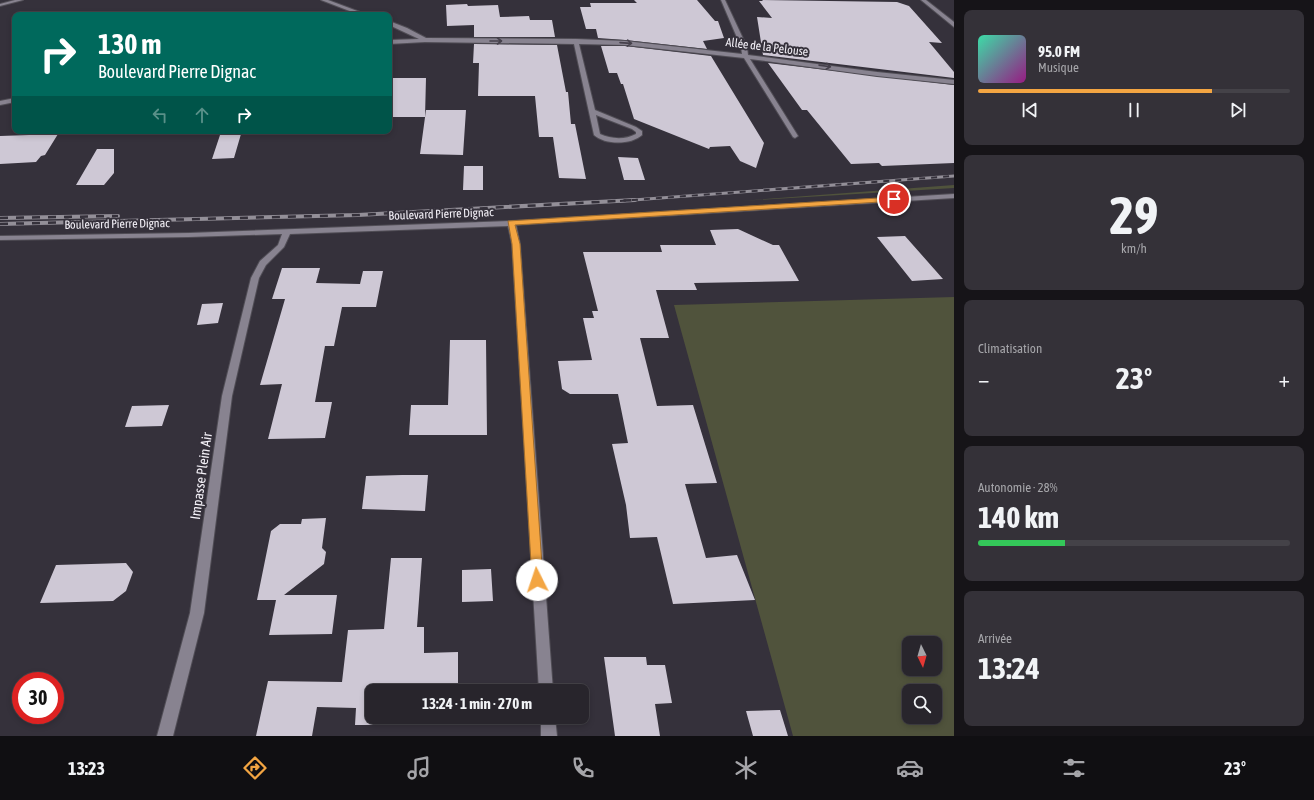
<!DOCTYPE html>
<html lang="fr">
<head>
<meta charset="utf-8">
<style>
  body { margin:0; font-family:"Asap Condensed",sans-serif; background:#343138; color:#f1f3f6; height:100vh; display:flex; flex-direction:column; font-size:15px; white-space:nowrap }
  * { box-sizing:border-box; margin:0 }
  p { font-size:13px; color:#a5a5a9 }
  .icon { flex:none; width:22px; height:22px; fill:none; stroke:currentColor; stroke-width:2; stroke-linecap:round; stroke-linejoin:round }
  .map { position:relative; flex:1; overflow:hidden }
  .side { display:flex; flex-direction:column; gap:10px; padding:10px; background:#161418; width:360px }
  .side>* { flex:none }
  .top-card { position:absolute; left:12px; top:12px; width:380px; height:122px; border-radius:8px; box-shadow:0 2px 6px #0003,0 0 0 1px #444248; background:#00695c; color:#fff; overflow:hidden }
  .needle { width:26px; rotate:175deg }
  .buttons { position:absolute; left:902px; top:636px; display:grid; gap:8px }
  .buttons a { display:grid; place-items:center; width:40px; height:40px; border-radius:8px; background:#28252c; box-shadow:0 2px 6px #0003,0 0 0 1px #444248; font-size:20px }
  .speed { position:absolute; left:12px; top:672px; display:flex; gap:8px; font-size:20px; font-weight:700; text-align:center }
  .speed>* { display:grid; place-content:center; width:52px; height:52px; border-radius:50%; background:#28252c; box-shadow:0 2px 6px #0003,0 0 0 1px #444248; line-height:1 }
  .speed .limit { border:6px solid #d22; background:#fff; color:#111 }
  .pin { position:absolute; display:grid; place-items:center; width:34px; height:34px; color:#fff; margin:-17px; border:2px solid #fff; border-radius:50%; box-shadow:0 1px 4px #0007 }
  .me { position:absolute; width:44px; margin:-22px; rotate:356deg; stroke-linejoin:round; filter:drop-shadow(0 0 3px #0008) }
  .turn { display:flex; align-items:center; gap:14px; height:84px; padding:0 20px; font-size:18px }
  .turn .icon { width:52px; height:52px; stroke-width:2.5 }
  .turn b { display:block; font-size:28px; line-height:34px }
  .lanes { display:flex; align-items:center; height:38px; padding:0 20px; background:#0003; justify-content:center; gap:20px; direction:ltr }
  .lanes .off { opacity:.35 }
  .big { font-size:30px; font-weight:700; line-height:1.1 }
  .side .widget { flex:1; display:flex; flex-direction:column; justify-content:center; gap:6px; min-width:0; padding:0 14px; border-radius:8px; background:#343138 }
  .side .dial { align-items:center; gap:0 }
  .dial b { font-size:52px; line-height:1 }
  .song { display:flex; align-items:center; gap:12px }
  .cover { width:48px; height:48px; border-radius:6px; background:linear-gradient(135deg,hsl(160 70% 55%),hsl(310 70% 35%)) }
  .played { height:4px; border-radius:2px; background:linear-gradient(90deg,#f3a542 75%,#444248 75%) }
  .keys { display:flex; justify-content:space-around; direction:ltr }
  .heat { display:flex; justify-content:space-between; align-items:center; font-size:22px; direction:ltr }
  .charge { height:6px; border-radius:3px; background:linear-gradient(90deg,#34c759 28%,#444248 0) }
  .trip { position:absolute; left:365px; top:684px; width:224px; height:40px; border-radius:8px; background:#28252c; box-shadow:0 2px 6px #0003,0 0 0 1px #444248; font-weight:700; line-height:40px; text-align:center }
  .dock { display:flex; height:64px; justify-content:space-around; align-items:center; background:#100f12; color:#a5a5a9 }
  .dock .icon { width:28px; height:28px }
  .dock .current { color:#f3a542 }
  .dock b { font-size:18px; color:#f1f3f6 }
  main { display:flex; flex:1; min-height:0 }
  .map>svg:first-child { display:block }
  .green { fill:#50533c; fill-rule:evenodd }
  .building { fill:#cec8d5 }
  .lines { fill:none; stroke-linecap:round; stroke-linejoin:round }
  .minor-casing { stroke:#504d55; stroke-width:2 }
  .minor { fill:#888390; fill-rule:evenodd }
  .rail-far1-casing { stroke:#938f98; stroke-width:3 }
  .rail-casing { stroke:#938f98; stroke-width:4 }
  .rail-far1 { stroke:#35313b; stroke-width:2; stroke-dasharray:6; stroke-linecap:butt }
  .rail { stroke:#35313b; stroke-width:2.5; stroke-dasharray:8; stroke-linecap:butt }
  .oneway { stroke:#46414c }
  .route { fill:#f3a542; stroke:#9e6b2b }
  .labels { text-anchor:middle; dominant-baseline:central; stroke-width:4; stroke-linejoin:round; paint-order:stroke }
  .far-street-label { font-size:12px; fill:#f3f0f7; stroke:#35313b }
  .street-label { font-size:14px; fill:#f3f0f7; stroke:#35313b }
</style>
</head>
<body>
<main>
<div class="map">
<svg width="954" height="736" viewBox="0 0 954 736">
  <rect width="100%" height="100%" fill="#35313b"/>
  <!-- green -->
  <path class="green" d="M954,185V188L740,201Z
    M954,297V736H793L674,305ZM909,643H935V669H909ZM909,691H935V717H909Z"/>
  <!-- building -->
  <path class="building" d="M634,0H697L715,21H718L724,38L703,41L707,49L625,40L598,38L596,29H586L580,7H591L590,3H637Z
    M762,0L897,2L909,6L942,43L929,42L954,72V78L763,55L757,17L772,18L759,1H763Z
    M467,4L468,6L498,5L500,17L529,16L530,20H552L555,37H474V25L447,26L446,5Z
    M474,44L557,45L566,92H568L571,124H575L586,179L559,178L553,137H539L535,96H478L479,63H473Z
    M601,46H625L711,56L764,143L756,168L740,161L730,146L710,147L709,149L634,119L623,84H621L617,73H609Z
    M768,63L954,85V163L882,166L879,163L851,164L807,110H802Z
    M392,78H426L425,117H389V96Z
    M426,110H466L463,155L420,154Z
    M58,134L45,155L41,156L36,162L0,164V136Z
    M241,134L234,158L212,159L220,135Z
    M97,149H114V173L104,185H76Z
    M618,157L638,158L645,180H624Z
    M464,166H483V190H463Z
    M738,229L773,245H779L799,281L694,283L697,290H656L669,338H640L657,406L693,405L717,483L685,484L706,558L737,555L755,600L673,604L657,537L630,538L626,505L612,444L628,443L618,394H570L562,389L558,361L592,360L583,318H594L592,311H598L583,252H662L660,245H716L710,230Z
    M905,236L943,279L912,281L877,237Z
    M282,268H320L316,283L360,284L363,271H383L376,307H342L334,346H325L315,402H332L325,438L268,439L282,384L260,385L285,299H272Z
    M223,303L218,323L197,325L202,304Z
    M450,340H486L487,435H409L411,405H448Z
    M169,405L162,426L125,427L132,406Z
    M402,475H428L425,511L362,509L366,476Z
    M326,518L322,548L326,552L324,564L284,595H337L332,634L269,635L276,600H257L271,531L280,524H301L302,519Z
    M391,558H422L417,627H424V653L458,652V689L372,691V717H377V725H355L356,708L317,707L312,736H256L268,681L342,682L348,630L384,629Z
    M126,563L133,572L126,591L113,601L40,603L56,565Z
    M491,569L493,601L462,602V570Z
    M604,657H646L647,665H665L672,703L655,704L660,736H615Z
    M780,710L788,736H753L746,711Z"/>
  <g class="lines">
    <!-- minor casing -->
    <g class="minor-casing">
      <path id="minor" d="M15,0H23L0,6V4Z
        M321,0H328L368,15H360Z
        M721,0H725L747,47L748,55L877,72L954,80V84L877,76L750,59L798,136L795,138L793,137L744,58L625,45L579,44L595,110L636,127L642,131V135C631,145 605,145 594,135L574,44L425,42L389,44V40L419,39L389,25V21L407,28L426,38L576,39L625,41L742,54L741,47ZM596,115L632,129L636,132V134C625,140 611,139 600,134Z
        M921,0H926L954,22V27Z
        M15,98V102L0,105V101Z
        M954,194V198L516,225L520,244L553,691H539L512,244L508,226L290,234L284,247L266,265L259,278L232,396L204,613L173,736H157L190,613L222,396L251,278L260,261L278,245L282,234L189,237L0,240V236L189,233L511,221Z
        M541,717H555L557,736H541Z"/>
    </g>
    <!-- minor -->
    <use href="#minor" class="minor"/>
    <!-- rail-far1 casing -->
    <g class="rail-far1-casing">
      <path id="rail-far1" d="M620,201L954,176"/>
    </g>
    <!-- rail casing -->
    <g class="rail-casing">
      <path id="rail" d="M0,218L118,216
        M0,224L358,215L635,200"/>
    </g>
    <!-- rail-far1 -->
    <use href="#rail-far1" class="rail-far1"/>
    <!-- rail -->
    <use href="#rail" class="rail"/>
  </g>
  <!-- one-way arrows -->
  <defs><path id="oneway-shaft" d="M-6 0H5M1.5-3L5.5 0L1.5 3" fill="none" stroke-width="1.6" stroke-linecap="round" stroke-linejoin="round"/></defs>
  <g class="oneway">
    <use href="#oneway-shaft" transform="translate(496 41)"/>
    <use href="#oneway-shaft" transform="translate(626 43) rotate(4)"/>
    <use href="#oneway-shaft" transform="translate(825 66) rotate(8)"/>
  </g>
  <!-- route -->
  <path class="route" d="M894,197L896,198V201L515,225L520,244L543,580L542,584L537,585L533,584L532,580L512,244L508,221Z"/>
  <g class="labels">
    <!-- far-street labels -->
    <g class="far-street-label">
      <text transform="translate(767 47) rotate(7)">Allée de la Pelouse</text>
      <text transform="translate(441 214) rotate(-2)">Boulevard Pierre Dignac</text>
      <text transform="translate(117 224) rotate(-1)">Boulevard Pierre Dignac</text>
    </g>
    <!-- street labels -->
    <g class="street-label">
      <text transform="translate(201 476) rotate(-82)">Impasse Plein Air</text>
    </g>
  </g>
</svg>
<div class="buttons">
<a><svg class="needle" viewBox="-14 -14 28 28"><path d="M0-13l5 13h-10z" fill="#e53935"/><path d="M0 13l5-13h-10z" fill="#a5a5a9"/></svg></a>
<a><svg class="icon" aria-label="search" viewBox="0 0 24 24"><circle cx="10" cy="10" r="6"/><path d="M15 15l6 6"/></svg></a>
</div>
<div class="speed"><div class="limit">30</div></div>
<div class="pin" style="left:894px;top:199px;background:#d93025"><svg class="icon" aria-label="arrive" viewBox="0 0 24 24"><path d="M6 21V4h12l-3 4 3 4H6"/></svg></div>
<svg class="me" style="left:537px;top:580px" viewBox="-20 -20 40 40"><circle r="19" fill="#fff"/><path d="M0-13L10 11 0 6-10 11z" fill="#f3a542"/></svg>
<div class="trip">13:24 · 1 min · 270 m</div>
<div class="top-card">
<div class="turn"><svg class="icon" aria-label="right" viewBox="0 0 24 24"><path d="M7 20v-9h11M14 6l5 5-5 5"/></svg><div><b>130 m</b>Boulevard Pierre Dignac</div></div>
<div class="lanes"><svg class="icon off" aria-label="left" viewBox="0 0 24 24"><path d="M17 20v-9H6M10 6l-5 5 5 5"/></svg><svg class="icon off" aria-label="ahead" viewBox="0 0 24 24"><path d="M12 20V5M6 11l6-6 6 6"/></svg><svg class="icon" aria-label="right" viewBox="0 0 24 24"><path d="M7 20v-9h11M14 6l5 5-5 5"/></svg></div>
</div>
</div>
<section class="side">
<div class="widget">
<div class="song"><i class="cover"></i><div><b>95.0 FM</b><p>Musique</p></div></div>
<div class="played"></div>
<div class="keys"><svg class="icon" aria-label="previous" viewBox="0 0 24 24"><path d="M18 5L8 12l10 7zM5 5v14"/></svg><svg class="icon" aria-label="pause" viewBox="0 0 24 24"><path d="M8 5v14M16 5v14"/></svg><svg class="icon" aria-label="next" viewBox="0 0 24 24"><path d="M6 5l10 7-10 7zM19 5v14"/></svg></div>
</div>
<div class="widget dial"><b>29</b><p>km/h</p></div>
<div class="widget"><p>Climatisation</p>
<div class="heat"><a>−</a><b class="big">23°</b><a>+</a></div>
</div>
<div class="widget"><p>Autonomie · 28%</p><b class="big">140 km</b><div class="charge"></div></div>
<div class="widget"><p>Arrivée</p><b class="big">13:24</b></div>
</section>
</main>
<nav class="dock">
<b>13:23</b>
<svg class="icon current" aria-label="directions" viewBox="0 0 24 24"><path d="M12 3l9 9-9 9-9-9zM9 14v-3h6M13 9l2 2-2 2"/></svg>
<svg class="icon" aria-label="music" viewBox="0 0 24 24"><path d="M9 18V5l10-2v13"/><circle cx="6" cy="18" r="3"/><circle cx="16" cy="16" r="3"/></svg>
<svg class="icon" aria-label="phone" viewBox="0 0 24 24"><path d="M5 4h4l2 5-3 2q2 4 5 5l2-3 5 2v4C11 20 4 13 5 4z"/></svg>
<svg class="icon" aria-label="climate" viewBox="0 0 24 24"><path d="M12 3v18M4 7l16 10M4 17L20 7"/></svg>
<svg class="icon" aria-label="car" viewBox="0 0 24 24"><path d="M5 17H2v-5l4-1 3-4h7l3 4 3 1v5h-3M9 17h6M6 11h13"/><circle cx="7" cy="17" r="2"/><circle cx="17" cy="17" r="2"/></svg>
<svg class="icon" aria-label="filters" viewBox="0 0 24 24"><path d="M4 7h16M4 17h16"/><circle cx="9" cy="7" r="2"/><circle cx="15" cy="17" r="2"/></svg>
<b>23°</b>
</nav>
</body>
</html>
